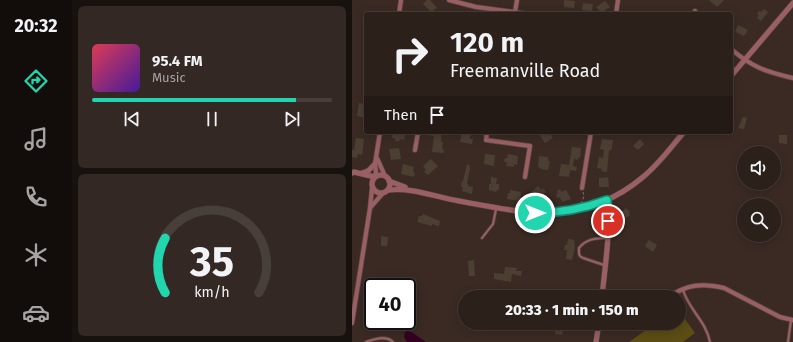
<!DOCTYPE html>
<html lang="en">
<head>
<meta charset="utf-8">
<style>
  body { margin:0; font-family:"Fira Sans",sans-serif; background:#342824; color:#f1f3f6; height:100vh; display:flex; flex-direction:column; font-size:15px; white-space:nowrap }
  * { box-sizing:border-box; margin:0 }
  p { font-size:13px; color:#a6a3a3 }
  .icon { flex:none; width:22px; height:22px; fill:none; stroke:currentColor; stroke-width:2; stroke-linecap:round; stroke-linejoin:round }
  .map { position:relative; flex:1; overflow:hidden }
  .drawer { display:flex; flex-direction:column; gap:6px; padding:6px; background:#18120f; width:280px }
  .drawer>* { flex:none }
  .hud { position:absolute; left:12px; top:12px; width:369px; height:122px; border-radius:4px; box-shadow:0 2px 10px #0003,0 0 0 1px #483e3a; background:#2c201b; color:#f1f3f6; overflow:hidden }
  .fabs { position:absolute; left:385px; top:146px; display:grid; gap:8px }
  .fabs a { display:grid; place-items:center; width:44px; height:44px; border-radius:50%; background:#2c201b; box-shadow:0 2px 10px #0003,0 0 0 1px #483e3a; font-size:20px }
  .speed { position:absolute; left:12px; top:278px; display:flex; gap:8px; font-size:20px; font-weight:700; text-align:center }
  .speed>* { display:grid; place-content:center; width:52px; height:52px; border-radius:50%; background:#2c201b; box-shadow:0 2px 10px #0003,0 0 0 1px #483e3a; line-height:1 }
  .speed .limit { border:2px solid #111; border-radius:6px; background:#fff; color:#111 }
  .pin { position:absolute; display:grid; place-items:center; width:34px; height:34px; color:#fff; margin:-17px; border:2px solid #fff; border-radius:50%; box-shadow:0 1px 4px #0007 }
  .me { position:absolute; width:44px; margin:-22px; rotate:90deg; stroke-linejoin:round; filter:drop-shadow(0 0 3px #0008) }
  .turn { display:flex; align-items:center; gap:14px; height:84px; padding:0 20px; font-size:18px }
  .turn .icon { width:52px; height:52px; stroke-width:2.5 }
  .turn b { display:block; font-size:28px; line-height:34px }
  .then { display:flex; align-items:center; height:38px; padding:0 20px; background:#0003; gap:8px; font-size:15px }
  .drawer .widget { flex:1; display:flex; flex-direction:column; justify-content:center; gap:6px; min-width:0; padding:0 14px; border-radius:6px; background:#342824 }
  .drawer .dial { align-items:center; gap:0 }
  .dial svg { height:104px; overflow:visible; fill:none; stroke:#483e3a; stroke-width:7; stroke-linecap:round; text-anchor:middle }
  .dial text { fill:#f1f3f6; stroke:none }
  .song { display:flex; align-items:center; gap:12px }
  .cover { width:48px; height:48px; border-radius:6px; background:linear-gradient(135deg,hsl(350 70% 55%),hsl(260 70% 35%)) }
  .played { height:4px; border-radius:2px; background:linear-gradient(90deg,#21d5af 85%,#483e3a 85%) }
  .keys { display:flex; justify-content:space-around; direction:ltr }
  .trip { position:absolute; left:106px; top:290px; width:228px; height:40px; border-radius:20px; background:#2c201b; box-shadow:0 2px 10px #0003,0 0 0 1px #483e3a; font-weight:800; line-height:40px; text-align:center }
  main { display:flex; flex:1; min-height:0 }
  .menu { display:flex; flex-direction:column; width:72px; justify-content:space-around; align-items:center; background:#120d0b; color:#a6a3a3 }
  .menu .icon { width:28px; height:28px }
  .menu .current { color:#21d5af }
  .menu b { font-size:18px; color:#f1f3f6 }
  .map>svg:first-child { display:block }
  .green { fill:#5b4d14 }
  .water { fill:#350121 }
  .building { fill:#4b3f32 }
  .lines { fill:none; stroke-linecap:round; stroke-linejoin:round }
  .service-casing { stroke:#584842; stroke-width:3.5 }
  .minor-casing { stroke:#584842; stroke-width:5.5 }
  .tertiary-casing { stroke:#584842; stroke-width:6 }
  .path { stroke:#80716c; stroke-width:1; stroke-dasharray:3 2; stroke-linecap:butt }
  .service { stroke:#9a5f63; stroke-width:2 }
  .minor { stroke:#9a5f63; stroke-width:4 }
  .tertiary { stroke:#9a5f63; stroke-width:5 }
  .route-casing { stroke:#158a72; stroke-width:10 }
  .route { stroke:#21d5af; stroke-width:7 }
</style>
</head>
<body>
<main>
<nav class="menu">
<b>20:32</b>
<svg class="icon current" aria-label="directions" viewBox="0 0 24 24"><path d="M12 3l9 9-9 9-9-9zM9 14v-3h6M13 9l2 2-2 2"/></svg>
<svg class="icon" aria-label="music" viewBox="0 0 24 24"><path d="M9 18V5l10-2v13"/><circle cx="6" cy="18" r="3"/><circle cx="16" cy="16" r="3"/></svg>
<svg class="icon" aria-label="phone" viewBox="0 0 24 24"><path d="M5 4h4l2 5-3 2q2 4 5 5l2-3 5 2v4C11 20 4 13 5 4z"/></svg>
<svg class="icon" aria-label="climate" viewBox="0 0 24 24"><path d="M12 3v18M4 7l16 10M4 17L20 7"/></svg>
<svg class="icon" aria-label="car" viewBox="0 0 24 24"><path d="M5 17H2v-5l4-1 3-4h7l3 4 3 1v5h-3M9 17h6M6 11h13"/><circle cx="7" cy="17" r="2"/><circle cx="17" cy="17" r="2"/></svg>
</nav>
<section class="drawer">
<div class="widget">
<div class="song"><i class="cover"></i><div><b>95.4 FM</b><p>Music</p></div></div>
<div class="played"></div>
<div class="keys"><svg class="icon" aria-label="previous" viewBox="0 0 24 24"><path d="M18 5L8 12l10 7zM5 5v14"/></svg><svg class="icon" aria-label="pause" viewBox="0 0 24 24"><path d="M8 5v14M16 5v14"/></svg><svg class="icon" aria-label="next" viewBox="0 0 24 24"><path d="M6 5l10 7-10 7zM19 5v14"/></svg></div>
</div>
<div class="widget dial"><svg viewBox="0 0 100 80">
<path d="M14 69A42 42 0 1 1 86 69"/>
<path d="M14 69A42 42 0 0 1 14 27" stroke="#21d5af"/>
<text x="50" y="56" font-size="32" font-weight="700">35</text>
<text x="50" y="72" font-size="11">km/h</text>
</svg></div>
</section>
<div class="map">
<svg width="441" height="342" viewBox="0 0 441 342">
  <rect width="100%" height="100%" fill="#3b2a24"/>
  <!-- green -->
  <path class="green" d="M327,311L343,333L331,342H277L304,323H327Z"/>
  <!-- water -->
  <path class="water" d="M56,331L61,333L74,342H55L52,337L53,332Z"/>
  <!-- building -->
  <path class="building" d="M75,0H78L85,8L79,12L71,4Z
    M212,0L223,1L222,8L212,7Z
    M357,0H372L365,7Z
    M253,1L258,7L249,13L244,7Z
    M231,3L241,4L240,11L230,10Z
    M412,9L416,12L409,21L405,18L407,15L405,14L407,11L409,12Z
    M386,25L396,30L392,36L383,32Z
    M7,103L14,104V118L5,116Z
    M391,117L395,118L392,129L386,128Z
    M41,132H54L52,140L48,139L47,141H43V138H40Z
    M76,132H90L89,142H91L90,149L92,150L91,153L80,152L82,136L76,135Z
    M110,132H119L118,139H121L120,144L108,142Z
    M193,132H197L201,138L193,143L188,136Z
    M427,135H435V144L427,143Z
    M4,138L12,139L10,155L6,154L5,158L0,157V150H2Z
    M250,139L261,140L259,151L257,150L255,172L249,171L250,169L245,168L247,157L251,158L252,150L248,149Z
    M288,139L292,144L286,150L281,146Z
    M220,147L229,148L228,158L226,157V160L222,159L221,166L225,167L224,171L218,170L217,177L207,176L209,164L217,165Z
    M47,148L49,159L39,160L37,149Z
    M133,154L143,155L142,166L132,164Z
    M156,154L166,156L165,165L162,164V167L154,166L155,162H152L153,158H155Z
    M187,156L196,157V161H198L196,170L189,169V168L186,167Z
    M79,159L86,166L76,175L72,172L74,170L71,166Z
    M51,164L62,167L61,172L63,173L62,177L49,174Z
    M115,164L117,165L118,168L115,184H116V186L121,187L120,194L110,191L111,187H109L110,181H111L112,177Z
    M139,177L145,178L144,184H147V190H145L144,192L137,190V184H139Z
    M256,177L257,187H247V178Z
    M186,186L189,190L191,188L194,192L192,194L194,196L188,201L186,199L184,201L177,194Z
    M208,189L209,192L214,190L219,199L210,202L208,197L205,198L204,194H206L205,191Z
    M158,190L169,192L168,201L155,199L156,193H158Z
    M274,208L278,212L277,213L278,215L274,218L273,217L271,218L268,214Z
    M71,214L88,221L87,226L80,224V226L65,222L67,216H70Z
    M29,236L36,237L35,246H29Z
    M216,239L222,240L223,247L220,260L214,259L215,250H212L213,245H215Z
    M297,240L305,245L301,252L293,246Z
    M122,260L123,276H117L116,261Z
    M153,267L165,268L164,271H170L169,276L160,274L159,282L142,279V273L152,274Z
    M204,323H211V325H212L210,335L203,334Z"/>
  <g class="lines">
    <!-- service casing -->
    <g class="service-casing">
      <path id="service" d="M130,238L141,224L144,209
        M252,265L231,258C226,256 227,253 227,248C234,239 244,238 254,238
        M331,290C337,310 354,321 358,342
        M14,342C22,339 34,335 41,342
        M436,342L439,320"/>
    </g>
    <!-- minor casing -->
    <g class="minor-casing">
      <path id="minor" d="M97,0L124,7L176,14
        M343,11V14
        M163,12L165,0
        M47,14L49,0
        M264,14L266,0
        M379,49C400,67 414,72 441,78
        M135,132L134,140L178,146L173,177
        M63,150L66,132
        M25,158L33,176
        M23,176L24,172L23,164L28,132
        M230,188L239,132
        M18,208L31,193
        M317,297C335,284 351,283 372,288L428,317L441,320
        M0,323L18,208L20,188
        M277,323H281"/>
    </g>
    <!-- tertiary casing -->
    <g class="tertiary-casing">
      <path id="tertiary" d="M379,76L441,3
        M0,173L2,172L23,177
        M10,173L16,171L23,164
        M20 184a9 9 0 1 1 18 0a9 9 0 1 1-18 0Z
        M37,181L53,187
        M36,190C60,187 83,197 107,201C175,214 233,226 291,177C307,164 319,147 332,132
        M250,297C253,265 259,232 255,200
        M244,342L247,323"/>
    </g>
    <!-- path -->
    <path class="path" d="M229,204L232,196L231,192"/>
    <!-- service -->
    <use href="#service" class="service"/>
    <!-- minor -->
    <use href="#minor" class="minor"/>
    <!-- tertiary -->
    <use href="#tertiary" class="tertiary"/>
  </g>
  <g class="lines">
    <!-- route casing -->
    <g class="route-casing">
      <path id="route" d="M183,213C209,213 231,209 255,200L256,221"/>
    </g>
    <!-- route -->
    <use href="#route" class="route"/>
  </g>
</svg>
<div class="fabs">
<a><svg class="icon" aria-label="sound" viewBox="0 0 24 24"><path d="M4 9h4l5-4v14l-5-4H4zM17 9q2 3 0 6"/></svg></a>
<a><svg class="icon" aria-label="search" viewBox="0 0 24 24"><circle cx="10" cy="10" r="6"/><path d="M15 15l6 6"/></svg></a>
</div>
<div class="speed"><div class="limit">40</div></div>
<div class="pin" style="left:256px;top:221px;background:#d93025"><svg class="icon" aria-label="arrive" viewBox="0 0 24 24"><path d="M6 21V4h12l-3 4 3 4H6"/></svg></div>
<svg class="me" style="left:183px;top:213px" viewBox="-20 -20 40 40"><circle r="17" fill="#21d5af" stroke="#fff" stroke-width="3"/><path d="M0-11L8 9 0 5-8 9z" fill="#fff"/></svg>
<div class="trip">20:33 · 1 min · 150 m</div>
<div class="hud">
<div class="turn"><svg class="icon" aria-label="right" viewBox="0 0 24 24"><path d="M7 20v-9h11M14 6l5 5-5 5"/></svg><div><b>120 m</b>Freemanville Road</div></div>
<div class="then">Then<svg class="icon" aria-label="arrive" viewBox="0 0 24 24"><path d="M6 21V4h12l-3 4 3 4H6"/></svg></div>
</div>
</div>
</main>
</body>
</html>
